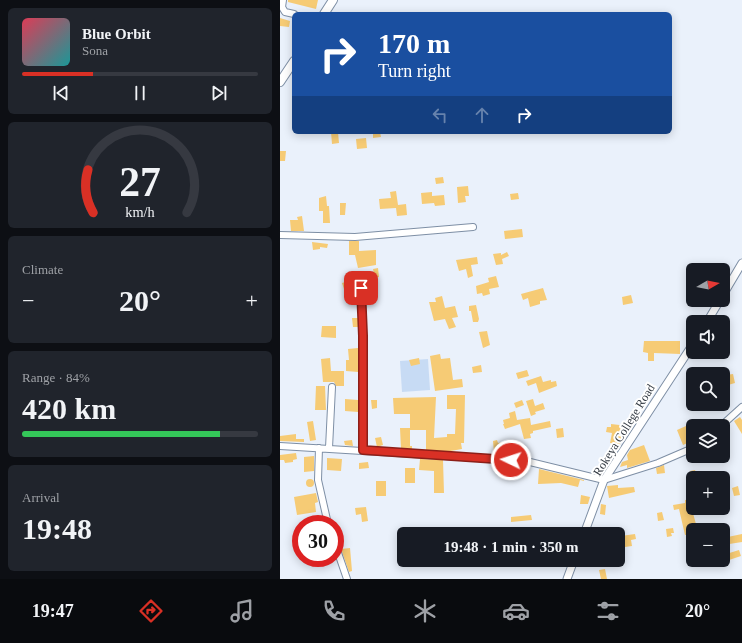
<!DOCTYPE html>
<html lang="en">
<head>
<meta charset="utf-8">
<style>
  body { margin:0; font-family:Georgia,serif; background:#20242c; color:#f1f3f6; height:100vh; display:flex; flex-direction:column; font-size:15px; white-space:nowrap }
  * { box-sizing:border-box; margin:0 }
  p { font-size:13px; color:#9ea1a6 }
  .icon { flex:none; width:22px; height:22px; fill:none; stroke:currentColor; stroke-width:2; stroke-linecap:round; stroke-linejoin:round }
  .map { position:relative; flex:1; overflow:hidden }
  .drawer { display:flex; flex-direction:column; gap:8px; padding:8px; background:#0d0f14; width:280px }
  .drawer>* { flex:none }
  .guide { position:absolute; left:12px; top:12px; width:380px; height:122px; border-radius:6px; box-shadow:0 2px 10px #0003; background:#1a4fa0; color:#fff; overflow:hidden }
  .needle { width:26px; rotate:81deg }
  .tools { position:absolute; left:406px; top:263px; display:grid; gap:8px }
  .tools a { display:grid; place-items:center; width:44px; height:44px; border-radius:6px; background:#171b24; box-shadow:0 2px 10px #0003; font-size:20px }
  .speed { position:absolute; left:12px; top:515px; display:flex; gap:8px; font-size:20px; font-weight:700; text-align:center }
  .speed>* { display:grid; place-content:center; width:52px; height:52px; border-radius:50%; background:#171b24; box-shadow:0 2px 10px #0003; line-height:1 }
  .speed .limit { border:6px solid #d22; background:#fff; color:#111 }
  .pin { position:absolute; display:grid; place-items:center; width:34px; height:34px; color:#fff; margin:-17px; border-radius:8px; box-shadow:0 2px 6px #0006 }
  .me { position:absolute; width:44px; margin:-22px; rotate:274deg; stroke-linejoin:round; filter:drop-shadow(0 0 3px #0008) }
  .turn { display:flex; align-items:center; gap:14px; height:84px; padding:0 20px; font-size:18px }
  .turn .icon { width:52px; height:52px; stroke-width:2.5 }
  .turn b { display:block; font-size:28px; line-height:34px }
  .lanes { display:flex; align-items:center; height:38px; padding:0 20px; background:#0003; justify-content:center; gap:20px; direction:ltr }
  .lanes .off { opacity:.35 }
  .big { font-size:30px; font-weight:700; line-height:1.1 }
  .drawer .tile { flex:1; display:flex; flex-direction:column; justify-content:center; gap:6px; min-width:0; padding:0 14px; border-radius:6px; background:#20242c }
  .drawer .dial { align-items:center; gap:0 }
  .dial svg { height:104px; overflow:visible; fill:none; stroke:#363941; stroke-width:7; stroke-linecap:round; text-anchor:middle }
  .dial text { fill:#f1f3f6; stroke:none }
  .song { display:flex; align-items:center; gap:12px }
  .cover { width:48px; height:48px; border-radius:6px; background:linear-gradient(135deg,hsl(350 70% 55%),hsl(180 70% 35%)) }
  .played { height:4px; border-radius:2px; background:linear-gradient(90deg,#d93025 30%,#363941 30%) }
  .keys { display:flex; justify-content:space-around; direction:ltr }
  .heat { display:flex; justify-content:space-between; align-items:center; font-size:22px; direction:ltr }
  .charge { height:6px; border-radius:3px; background:linear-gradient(90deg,#34c759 84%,#363941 0) }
  .trip { position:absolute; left:117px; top:527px; width:228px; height:40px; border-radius:6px; background:#171b24; box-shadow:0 2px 10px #0003; font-weight:700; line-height:40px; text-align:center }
  .menu { display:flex; height:64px; justify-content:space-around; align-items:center; background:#090b0e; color:#9ea1a6 }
  .menu .icon { width:28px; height:28px }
  .menu .selected { color:#d93025 }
  .menu b { font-size:18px; color:#f1f3f6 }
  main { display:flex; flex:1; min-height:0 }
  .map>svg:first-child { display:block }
  .green { fill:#c7dbf4 }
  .building { fill:#f6cb75 }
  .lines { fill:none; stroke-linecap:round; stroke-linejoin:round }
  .minor-casing { stroke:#7e8fa5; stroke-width:8 }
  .tertiary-casing { stroke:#7e8fa5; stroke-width:9 }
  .secondary-casing { stroke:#7e8fa5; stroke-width:10 }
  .minor { stroke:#fff; stroke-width:6 }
  .tertiary { stroke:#fff; stroke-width:7 }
  .secondary { stroke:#fff; stroke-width:8 }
  .route-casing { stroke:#8d1f18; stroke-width:10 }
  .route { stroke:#d93025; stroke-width:7 }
  .labels { text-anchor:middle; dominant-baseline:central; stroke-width:4; stroke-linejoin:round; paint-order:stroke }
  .street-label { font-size:12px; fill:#323942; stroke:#fff }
</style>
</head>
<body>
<main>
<section class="drawer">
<div class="tile">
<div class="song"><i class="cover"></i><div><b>Blue Orbit</b><p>Sona</p></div></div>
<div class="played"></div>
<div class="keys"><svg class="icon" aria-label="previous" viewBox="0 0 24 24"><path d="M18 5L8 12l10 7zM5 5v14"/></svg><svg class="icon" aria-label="pause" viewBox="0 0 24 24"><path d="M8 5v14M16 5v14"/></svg><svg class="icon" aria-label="next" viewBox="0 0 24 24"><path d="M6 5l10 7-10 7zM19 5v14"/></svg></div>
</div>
<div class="tile dial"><svg viewBox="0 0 100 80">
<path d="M14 69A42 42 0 1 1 86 69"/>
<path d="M14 69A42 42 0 0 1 10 36" stroke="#d93025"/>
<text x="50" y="56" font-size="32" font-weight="700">27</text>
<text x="50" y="72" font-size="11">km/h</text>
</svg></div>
<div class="tile"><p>Climate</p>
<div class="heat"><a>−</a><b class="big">20°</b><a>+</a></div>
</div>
<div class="tile"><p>Range · 84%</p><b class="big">420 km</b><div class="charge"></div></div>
<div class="tile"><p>Arrival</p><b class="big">19:48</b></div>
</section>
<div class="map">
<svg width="462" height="579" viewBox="0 0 462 579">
  <rect width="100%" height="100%" fill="#eaf1fb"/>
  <!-- green -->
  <path class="green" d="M148,359L150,390L122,392L120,361Z"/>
  <!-- building -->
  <path class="building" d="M8,0H38L36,9L8,2Z
    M0,18L10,21L9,27L0,26Z
    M51,132H58L59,143L52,144Z
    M93,132H100L101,137L93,138Z
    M86,138L87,148L77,149L76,139Z
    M0,151H6L5,161H0Z
    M163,177L164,183L156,184L155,178Z
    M188,186L189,196H185L186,202L178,203L177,187Z
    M116,191L118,205L126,204L127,215L117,216L116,208L100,209L99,199L111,198L110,192Z
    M152,192V196L164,195L165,205L155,206L154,203L142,204L141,193Z
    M238,193L239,199L231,200L230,194Z
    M46,196L47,206H49L50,223H43V211H39V198Z
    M60,203H66L65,215H60Z
    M22,216L24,231H11L10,220H18L17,217Z
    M242,229L243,237L225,239L224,231Z
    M69,241H79V251L96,250V265L78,268L75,255H69Z
    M32,242L48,244L47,248L40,247V249L33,250Z
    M227,252L229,256L222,259L223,264L216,265L213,254L221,253V255Z
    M197,257L198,264L191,265L193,276L188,278L186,269L179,271L176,260Z
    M98,268L99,277L95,278L93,269Z
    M216,276L219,287L209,289L210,294L203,296L202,293L197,294L196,286L209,282L208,278Z
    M72,280L74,286L64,289L62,283Z
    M263,288L267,300L260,301V304L250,307L248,298L243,300L241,294Z
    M351,295L353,303L343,305L342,297Z
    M162,296L165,308L175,306L178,317L172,318L176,327L169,329L165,319L154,321L149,302H156L155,298Z
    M196,305L199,319L198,322H193L191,311H189V306Z
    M72,318H78V327H73Z
    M42,326H56V338L41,337Z
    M207,331L210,345L203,348L199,332Z
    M364,341H400V354L374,353V361H368V353L363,352Z
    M78,348V372L66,371V360H69L68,349Z
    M160,354L161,359L170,358L173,380L182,379L183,387L155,391L150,356Z
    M50,358L51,371H64V386H56L54,382H43L41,359Z
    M139,358L140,364L131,366L129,360Z
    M201,365L202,372L193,373L192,367Z
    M247,370L249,376L238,379L236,373Z
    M453,374L455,383L448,385L446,375Z
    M261,376L263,382L271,380V382L276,381L277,386L259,393L256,383L248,386L246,381Z
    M36,386H45L46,410H35Z
    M167,395H185L184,443H181L182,449L165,452L146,450V430H130V414H114L113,398L156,397L154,438L167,437V434H175L176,409H167Z
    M65,399L78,400V412L65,411Z
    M253,399L255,406L263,403L265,409L255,412L256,414L251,416L246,401Z
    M91,400H97V408L92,409Z
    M242,400L244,405L236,408L234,403Z
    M235,411L237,420L250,418L251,425L270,421L271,427L253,431V433L250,434L251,438L244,439L240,424L225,429L223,424H224L223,420L230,418L229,413Z
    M460,417L462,420V434L454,421Z
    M33,421L36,440L30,441L27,422Z
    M331,424L348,426L347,433L342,432L340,445L330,443L332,433L326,432L327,427H331Z
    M406,426L412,441L403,445L397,430Z
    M120,428H130V446H132V450L121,449Z
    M283,428L284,437L277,438L276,429Z
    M16,434V439H24V442L0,441V436Z
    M101,437L103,445L97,447L95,438Z
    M72,440L73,446L65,445L64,441Z
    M217,440L218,443L235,441L237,454L226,455V451L214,453L213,441Z
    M364,445L370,461L347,468V465L340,467L342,462L348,460L347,455L350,450Z
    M16,453L17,459L13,460V462L5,463L4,460H0V455Z
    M34,456V471L24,472V457Z
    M47,458L62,459L61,471L47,470Z
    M140,459L163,460L164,493H154V471L139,470Z
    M88,462L89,468L79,469V463Z
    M384,465L385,473L377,474L376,468Z
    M125,468H135V483H125Z
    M259,469L304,480V481L300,480L298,487L281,483L258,484Z
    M415,470L417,476L411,477L410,471Z
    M26 483a4 4 0 1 1 8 0a4 4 0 1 1-8 0Z
    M96,481H106V496H96Z
    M338,485V488L354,487L355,492L329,498L327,486Z
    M458,486L460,495L454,496L452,488Z
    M36,493L38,502L35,503L36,512L17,515L14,497Z
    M301,495L310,497L308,504H300Z
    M413,499V506H411L416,524L425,523V529L413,530V534L405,535L399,509L394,510L393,505L405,503V500Z
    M321,504L326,505L325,515L320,514Z
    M86,507L88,521L82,522L81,514L76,515L75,508Z
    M382,512L384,520L378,521L377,513Z
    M251,515L252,520L231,522V517Z
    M393,528L394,533H391L392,536L387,537L386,529Z
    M355,534L356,539L351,540L352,546L345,547L344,545H338V539H342L341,536Z
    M462,534V542L443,545V538Z
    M70,548L72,571L69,572L61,549Z
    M413,550V557L407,558L406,552Z
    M459,550L461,556L443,562V555Z
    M325,569L327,579H321L319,570Z"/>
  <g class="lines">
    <!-- minor casing -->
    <g class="minor-casing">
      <path id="minor" d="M3,0L2,7L5,12L14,14
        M0,235L75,237L193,227
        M81,288L83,336V450
        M441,426L462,407
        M0,446L246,461L324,480L378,463L413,448
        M39,448L38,480L48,524
        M49,448L52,387
        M55,544L67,579"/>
    </g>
    <!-- tertiary casing -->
    <g class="tertiary-casing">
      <path id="tertiary" d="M443,295L462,263
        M427,322L440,300
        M304,534L324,480L413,344
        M287,579L294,560"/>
    </g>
    <!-- secondary casing -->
    <g class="secondary-casing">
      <path id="secondary" d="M44,14L53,0
        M0,82L14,61"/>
    </g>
    <!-- minor -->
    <use href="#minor" class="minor"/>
    <!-- tertiary -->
    <use href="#tertiary" class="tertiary"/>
    <!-- secondary -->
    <use href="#secondary" class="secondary"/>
  </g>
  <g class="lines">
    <!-- route casing -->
    <g class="route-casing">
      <path id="route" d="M81,288L83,336V450L231,460"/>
    </g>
    <!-- route -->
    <use href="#route" class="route"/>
  </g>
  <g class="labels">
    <!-- street labels -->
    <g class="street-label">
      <text transform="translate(344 430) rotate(-58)">Rokeya College Road</text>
    </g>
  </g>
</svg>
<div class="tools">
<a><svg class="needle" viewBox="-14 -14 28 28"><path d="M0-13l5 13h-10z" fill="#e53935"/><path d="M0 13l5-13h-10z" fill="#9ea1a6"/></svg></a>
<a><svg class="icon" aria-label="sound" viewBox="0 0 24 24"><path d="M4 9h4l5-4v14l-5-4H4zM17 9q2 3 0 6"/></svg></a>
<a><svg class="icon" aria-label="search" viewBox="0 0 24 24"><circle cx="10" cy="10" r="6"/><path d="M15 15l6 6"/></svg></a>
<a><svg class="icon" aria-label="layers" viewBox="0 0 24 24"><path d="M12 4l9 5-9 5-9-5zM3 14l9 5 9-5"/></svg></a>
<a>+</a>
<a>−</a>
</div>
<div class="speed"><div class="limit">30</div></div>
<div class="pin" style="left:81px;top:288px;background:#d93025"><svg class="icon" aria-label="arrive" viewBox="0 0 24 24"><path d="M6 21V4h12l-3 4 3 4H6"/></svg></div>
<svg class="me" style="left:231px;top:460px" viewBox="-20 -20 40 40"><circle r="17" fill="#d93025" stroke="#fff" stroke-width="3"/><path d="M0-11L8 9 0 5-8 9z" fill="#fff"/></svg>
<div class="trip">19:48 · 1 min · 350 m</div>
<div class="guide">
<div class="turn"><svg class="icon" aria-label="right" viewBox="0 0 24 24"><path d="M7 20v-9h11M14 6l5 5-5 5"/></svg><div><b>170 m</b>Turn right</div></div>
<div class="lanes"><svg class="icon off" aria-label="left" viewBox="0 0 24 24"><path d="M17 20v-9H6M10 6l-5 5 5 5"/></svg><svg class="icon off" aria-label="ahead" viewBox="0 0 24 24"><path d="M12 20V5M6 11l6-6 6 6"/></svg><svg class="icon" aria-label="right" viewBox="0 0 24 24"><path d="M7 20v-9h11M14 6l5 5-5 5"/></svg></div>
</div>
</div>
</main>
<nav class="menu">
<b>19:47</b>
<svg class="icon selected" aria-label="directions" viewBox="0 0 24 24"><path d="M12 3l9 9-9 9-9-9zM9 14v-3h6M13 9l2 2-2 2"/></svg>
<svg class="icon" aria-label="music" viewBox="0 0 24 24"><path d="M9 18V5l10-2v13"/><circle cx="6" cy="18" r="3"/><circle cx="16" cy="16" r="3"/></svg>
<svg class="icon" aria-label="phone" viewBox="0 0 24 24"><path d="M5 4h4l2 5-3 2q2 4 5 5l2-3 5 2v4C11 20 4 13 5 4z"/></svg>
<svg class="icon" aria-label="climate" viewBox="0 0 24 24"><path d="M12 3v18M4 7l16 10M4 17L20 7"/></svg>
<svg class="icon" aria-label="car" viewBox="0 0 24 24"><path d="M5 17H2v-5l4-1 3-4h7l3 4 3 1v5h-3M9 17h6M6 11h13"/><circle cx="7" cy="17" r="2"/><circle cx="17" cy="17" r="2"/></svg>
<svg class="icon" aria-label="filters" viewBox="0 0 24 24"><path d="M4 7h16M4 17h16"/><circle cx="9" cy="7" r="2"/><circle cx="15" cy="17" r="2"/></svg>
<b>20°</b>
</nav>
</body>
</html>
